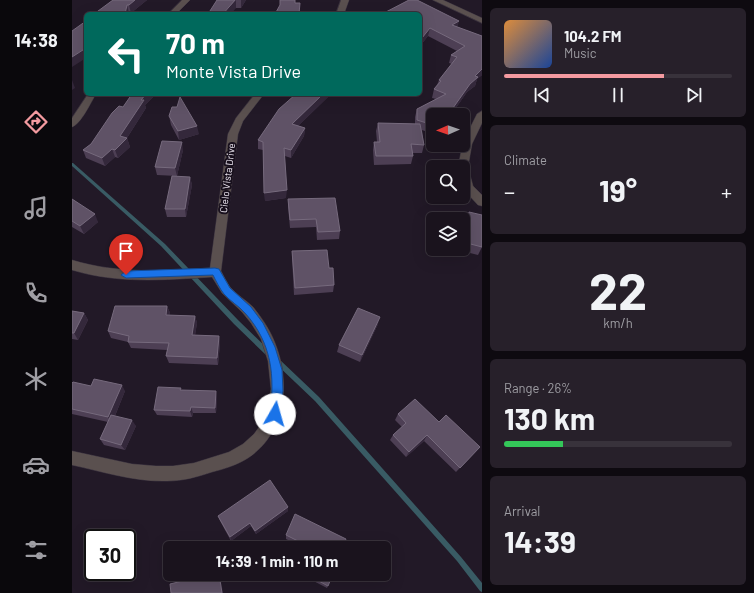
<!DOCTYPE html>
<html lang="en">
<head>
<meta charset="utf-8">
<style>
  body { margin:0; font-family:Barlow,sans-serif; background:#27202a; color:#f1f3f6; height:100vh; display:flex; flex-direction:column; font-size:15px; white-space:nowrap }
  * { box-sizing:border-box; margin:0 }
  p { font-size:13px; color:#9f9ea4 }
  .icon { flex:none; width:22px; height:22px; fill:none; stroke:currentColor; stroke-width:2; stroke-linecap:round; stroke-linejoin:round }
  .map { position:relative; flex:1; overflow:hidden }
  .sheet { display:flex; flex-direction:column; gap:8px; padding:8px; background:#0e0a10; width:272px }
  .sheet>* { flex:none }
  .guide { position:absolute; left:12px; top:12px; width:338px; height:84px; border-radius:6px; box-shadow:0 4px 16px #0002,0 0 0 1px #38323b; background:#00695c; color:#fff; overflow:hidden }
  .needle { width:26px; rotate:268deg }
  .buttons { position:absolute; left:354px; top:108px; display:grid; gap:8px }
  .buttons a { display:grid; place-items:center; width:44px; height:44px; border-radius:6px; background:#1a131d; box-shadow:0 4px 16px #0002,0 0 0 1px #38323b; font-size:20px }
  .speed { position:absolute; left:12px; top:529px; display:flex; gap:8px; font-size:20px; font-weight:700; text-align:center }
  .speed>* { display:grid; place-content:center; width:52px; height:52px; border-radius:50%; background:#1a131d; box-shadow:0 4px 16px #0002,0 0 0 1px #38323b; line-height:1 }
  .speed .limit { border:2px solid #111; border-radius:6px; background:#fff; color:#111 }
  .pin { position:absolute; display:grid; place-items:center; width:34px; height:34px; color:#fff; margin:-41px -17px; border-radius:50% 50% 50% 0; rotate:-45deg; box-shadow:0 0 4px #0007 }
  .pin .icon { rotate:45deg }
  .me { position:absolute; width:44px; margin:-22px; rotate:7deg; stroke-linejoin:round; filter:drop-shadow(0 0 3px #0008) }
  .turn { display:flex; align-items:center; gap:14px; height:84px; padding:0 16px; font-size:18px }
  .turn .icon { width:52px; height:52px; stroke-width:2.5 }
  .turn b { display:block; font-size:28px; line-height:34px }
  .big { font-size:30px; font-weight:700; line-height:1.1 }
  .sheet .tile { flex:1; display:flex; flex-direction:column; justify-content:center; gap:6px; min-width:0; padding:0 14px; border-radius:6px; background:#27202a }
  .sheet .dial { align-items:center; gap:0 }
  .dial b { font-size:52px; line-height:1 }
  .song { display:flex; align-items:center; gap:12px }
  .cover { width:48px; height:48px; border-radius:6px; background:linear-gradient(135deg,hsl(30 70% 55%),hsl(220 70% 35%)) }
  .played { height:4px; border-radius:2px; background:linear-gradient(90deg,#f49aa0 70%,#38323b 70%) }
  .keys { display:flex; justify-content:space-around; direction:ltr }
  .heat { display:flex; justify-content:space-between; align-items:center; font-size:22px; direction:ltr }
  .charge { height:6px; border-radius:3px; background:linear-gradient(90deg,#34c759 26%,#38323b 0) }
  .trip { position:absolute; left:91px; top:541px; width:228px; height:40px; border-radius:6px; background:#1a131d; box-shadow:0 4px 16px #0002,0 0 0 1px #38323b; font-weight:700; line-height:40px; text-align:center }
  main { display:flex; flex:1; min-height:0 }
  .menu { display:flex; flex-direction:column; width:72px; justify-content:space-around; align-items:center; background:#0a080c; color:#9f9ea4 }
  .menu .icon { width:28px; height:28px }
  .menu .selected { color:#f49aa0 }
  .menu b { font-size:18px; color:#f1f3f6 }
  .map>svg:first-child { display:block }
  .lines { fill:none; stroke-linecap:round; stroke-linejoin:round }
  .stream { fill:#395b64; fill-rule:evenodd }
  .minor-casing { stroke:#3b3340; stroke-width:1 }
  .minor { fill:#5a504f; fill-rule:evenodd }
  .wall { fill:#4d3f54 }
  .shaded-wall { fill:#34283b }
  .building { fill:#5f5266; stroke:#766a7d }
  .route { fill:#1a73e8; stroke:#114b97 }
  .labels { text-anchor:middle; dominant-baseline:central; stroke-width:4; stroke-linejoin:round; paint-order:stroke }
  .street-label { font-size:10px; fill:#f4eef8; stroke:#18101d }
</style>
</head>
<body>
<main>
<nav class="menu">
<b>14:38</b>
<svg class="icon selected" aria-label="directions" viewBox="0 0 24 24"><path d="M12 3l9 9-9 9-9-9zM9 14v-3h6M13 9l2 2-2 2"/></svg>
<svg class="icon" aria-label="music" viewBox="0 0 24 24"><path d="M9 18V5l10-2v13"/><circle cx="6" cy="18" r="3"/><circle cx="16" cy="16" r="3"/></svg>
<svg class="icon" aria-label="phone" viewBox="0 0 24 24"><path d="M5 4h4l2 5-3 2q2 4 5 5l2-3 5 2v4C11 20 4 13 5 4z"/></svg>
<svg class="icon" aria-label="climate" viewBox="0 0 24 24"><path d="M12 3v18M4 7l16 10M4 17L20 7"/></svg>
<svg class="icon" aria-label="car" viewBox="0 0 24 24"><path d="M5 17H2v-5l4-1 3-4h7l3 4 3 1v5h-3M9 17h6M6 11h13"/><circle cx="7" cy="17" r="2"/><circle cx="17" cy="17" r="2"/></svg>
<svg class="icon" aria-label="filters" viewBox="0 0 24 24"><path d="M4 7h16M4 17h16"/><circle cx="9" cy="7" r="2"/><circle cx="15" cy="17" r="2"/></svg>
</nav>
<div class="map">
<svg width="410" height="593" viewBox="0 0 410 593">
  <rect width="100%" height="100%" fill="#221927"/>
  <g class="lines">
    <!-- stream -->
    <path class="stream" d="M0,163H1L93,244L166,320L198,351L199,353L198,355H194L162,324L89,246L0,166Z
      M203,359H207L247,397L389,557L410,583V592L408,591L385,561L243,401L203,363L202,361Z"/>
    <!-- minor casing -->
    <g class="minor-casing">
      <path id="minor" d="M110,0H118L104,14H96Z
        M269,0H277L272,14H264Z
        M361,0H371L410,18V23Z
        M16,94H24C19,102 9,124 0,127V118Z
        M183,94H192L171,121L166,134L149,271C152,277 155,282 158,287C165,295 174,300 181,307C190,318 198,330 203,343C219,382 214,433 176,458C165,465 152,469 140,472C125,477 111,481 95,481C63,482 32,472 0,465V451L60,464L84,466H101L122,463L157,452L171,444L182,434L190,423L197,402L199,389L196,361L189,339L179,323L170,312L150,293L140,277C92,280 46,284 0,270V260C46,274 91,271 138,268L156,134L164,118Z
        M410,111V123L400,144L396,167L401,186L410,195V206L406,205L392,190L391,187V167H386L391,142L405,114Z"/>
    </g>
    <!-- minor -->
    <use href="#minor" class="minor"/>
  </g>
  <!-- wall -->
  <path class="wall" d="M41,0H75L59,13H57Z
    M145,0H174L169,8H164Z
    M337,0L385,27L410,36V75L405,79L403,86L395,92L379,115H361V134L350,130L352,145L350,153H341V156L339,164L302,165L301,150L302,142H305L304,131L306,123L343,124V117L345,109L364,99L360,98L362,89L365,85L367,80L380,64L377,63L379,55L385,51L356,36L348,46V14Z
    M60,94H84L73,105L74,108L55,138L58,147L46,158L43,157L33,166L14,158L11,150L19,144L51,107Z
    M259,94L226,126L233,128L232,136L219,158L213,156L214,198L193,201L191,150L186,149V140L225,95L241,96Z
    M261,94H272L271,96Z
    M97,116L127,134L107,140L99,125Z
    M111,150L105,176L85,175L83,167Z
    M118,177L120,185L114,217H95L93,209Z
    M0,199L26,222L12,234L0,227Z
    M216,199L268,231L267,239L245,240L244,227L218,228L216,207Z
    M397,212L410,247L406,255L386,250V249H391V229L393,220Z
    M220,251L257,268L262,285L261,292L222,295L220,258Z
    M95,306L98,313L97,315L123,316L125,323L123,335L147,336L148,343L146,365L97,363L94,356L95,350L59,348L56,342L39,338L36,331Z
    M0,311L12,313L16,320L6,340L0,339Z
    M306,324L288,362L265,352L267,345Z
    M0,383L53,391L43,416L64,426L53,450L32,445L28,439L36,422L0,414Z
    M110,390L145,397L144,413H121L120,417L85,415L82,410Z
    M326,414L367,422L408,447L384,472L352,441L334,457L318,440L321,435L330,427L323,420Z
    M216,511L184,534L179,526L159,541L147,519L146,516Z
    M214,535L270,548L230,547L214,539Z
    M228,574H261L255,588Z"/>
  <!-- shaded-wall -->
  <path class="shaded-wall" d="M63,0H75L59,13L57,5Z
    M164,0V8L159,14H151Z
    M169,0H174L169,8Z
    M55,5L57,13V14H53Z
    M387,21L385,29L380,25Z
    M358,28L356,36L348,46L350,38Z
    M14,46V58L0,67V57Z
    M410,69V75L405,79L403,86L395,92L379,115H376L403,76Z
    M0,80L3,88L0,90Z
    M74,94H84L73,105L74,108L53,141L55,138L58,147L46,158L43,150L48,136L69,100Z
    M149,94H154L150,97Z
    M251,94H259L219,133L220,124Z
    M125,126L127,134L107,140L106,131Z
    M233,128L232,136L219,158V150Z
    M110,142L111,150L105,176L103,168Z
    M40,149L43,157L33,166L30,158Z
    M118,177L120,185L114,217L113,209Z
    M215,190L214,198L193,201L192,193Z
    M23,214L26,222L12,234L8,226Z
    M95,306L98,313L96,322L94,315Z
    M12,313L16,320L6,340L2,333Z
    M123,316L125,323L122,342L120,335Z
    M308,317L306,324L288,362L290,355Z
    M147,336L148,343L146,365L145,358Z
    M50,385L53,391L40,423L36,417Z
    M144,391L145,397L144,413L143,408Z
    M119,407L121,413L120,417L118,411Z
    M60,420L64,426L53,450L49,445Z
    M355,435L352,441L334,457L337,452Z
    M216,507V511L184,534L183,531Z
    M178,523L179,526L159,541L158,537Z
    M147,574L148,575L151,593H150Z"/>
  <!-- building -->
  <path class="building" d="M41,0H63L57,5H55L53,14H22Z
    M145,0H163L151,14H136Z
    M208,0H223V3H228L227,14H203L208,5Z
    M337,0H345L387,21L380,25L410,36V69L403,76L406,77L398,84L376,115H361V125L345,120V109L374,94L362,89L369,81L367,80L385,57L379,55L393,46L358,28L350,38L348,37V14H310Z
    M14,21V46L12,47L14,48L0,57V31Z
    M60,94H74L69,100H72L48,136L55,138L43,150L40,149L30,158L11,150L19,144L40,113L47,106L51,107Z
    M224,94L225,95L226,94H236L241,96L242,94H251L220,124L233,128L219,150L212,148L215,190L192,193L191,142L186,140L207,109Z
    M108,97L125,126L106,131L97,116L100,107H105Z
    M306,123L348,124L352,145L339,144L341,156H304L302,142H308Z
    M90,141L110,142L103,168L83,167Z
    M100,176L118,177L113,209H93Z
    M263,198L268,231L246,232L244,219L218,220L216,199Z
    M0,199L23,214L8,226L0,221Z
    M397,212L410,215V247L391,242V234Z
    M255,250L257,268H261L262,285L223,288L220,251Z
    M43,306H95L94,315L123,316L120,335L147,336L145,358L94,356L97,343L56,342L57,336L36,331Z
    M286,308L308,317L290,355L267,345Z
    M0,311L12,313L2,333H0Z
    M22,379L50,385L36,417L0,409V383L1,382L19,386Z
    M86,387L109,388L108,390L144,391L143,408L119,407L118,411L82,410Z
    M343,399L367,422L374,415L408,447L388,468L355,435L337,452L321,435L334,423L326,414Z
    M39,415L60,420L49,445L28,439Z
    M198,480L216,507L183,531L178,523L158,537L146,516Z
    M223,514L274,539L270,548H230L232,544L214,535Z
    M139,574H147L150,593H99L98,584Z
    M234,574H261L256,586Z"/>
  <!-- route -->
  <path class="route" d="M143,268L147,269L158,288L179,307L191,323L203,347L210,370L211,391L207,418L203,419L199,418L198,414C203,376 200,343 173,313C167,306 158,301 152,294C148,289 144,281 141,275L54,278L49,275L54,271Z"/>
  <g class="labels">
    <!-- street labels -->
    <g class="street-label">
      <text transform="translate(155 178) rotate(-83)">Cielo Vista Drive</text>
    </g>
  </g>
</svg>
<div class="buttons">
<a><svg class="needle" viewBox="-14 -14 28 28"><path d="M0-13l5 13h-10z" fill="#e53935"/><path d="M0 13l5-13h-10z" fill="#9f9ea4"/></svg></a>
<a><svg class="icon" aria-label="search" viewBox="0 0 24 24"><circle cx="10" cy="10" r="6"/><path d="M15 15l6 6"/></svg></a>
<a><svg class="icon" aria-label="layers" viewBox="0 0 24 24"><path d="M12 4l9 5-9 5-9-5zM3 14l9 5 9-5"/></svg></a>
</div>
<div class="speed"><div class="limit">30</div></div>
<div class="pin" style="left:54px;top:275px;background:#d93025"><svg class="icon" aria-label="arrive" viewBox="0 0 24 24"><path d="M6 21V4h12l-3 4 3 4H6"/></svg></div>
<svg class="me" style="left:203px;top:414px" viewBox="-20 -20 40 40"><circle r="19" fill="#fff"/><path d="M0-13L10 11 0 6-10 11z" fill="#1a73e8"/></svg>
<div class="trip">14:39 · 1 min · 110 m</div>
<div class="guide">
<div class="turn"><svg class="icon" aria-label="left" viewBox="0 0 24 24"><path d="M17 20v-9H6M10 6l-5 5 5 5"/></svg><div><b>70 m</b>Monte Vista Drive</div></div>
</div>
</div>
<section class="sheet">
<div class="tile">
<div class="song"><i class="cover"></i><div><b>104.2 FM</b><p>Music</p></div></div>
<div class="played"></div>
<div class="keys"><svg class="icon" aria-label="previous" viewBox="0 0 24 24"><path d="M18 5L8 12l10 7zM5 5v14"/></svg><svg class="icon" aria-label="pause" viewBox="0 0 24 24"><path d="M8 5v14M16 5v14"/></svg><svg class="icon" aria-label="next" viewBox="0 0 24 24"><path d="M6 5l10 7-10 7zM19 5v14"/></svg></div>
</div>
<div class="tile"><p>Climate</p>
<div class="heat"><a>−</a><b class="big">19°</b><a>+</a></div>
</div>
<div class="tile dial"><b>22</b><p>km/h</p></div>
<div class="tile"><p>Range · 26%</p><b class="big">130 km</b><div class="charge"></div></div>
<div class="tile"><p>Arrival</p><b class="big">14:39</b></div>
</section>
</main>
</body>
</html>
